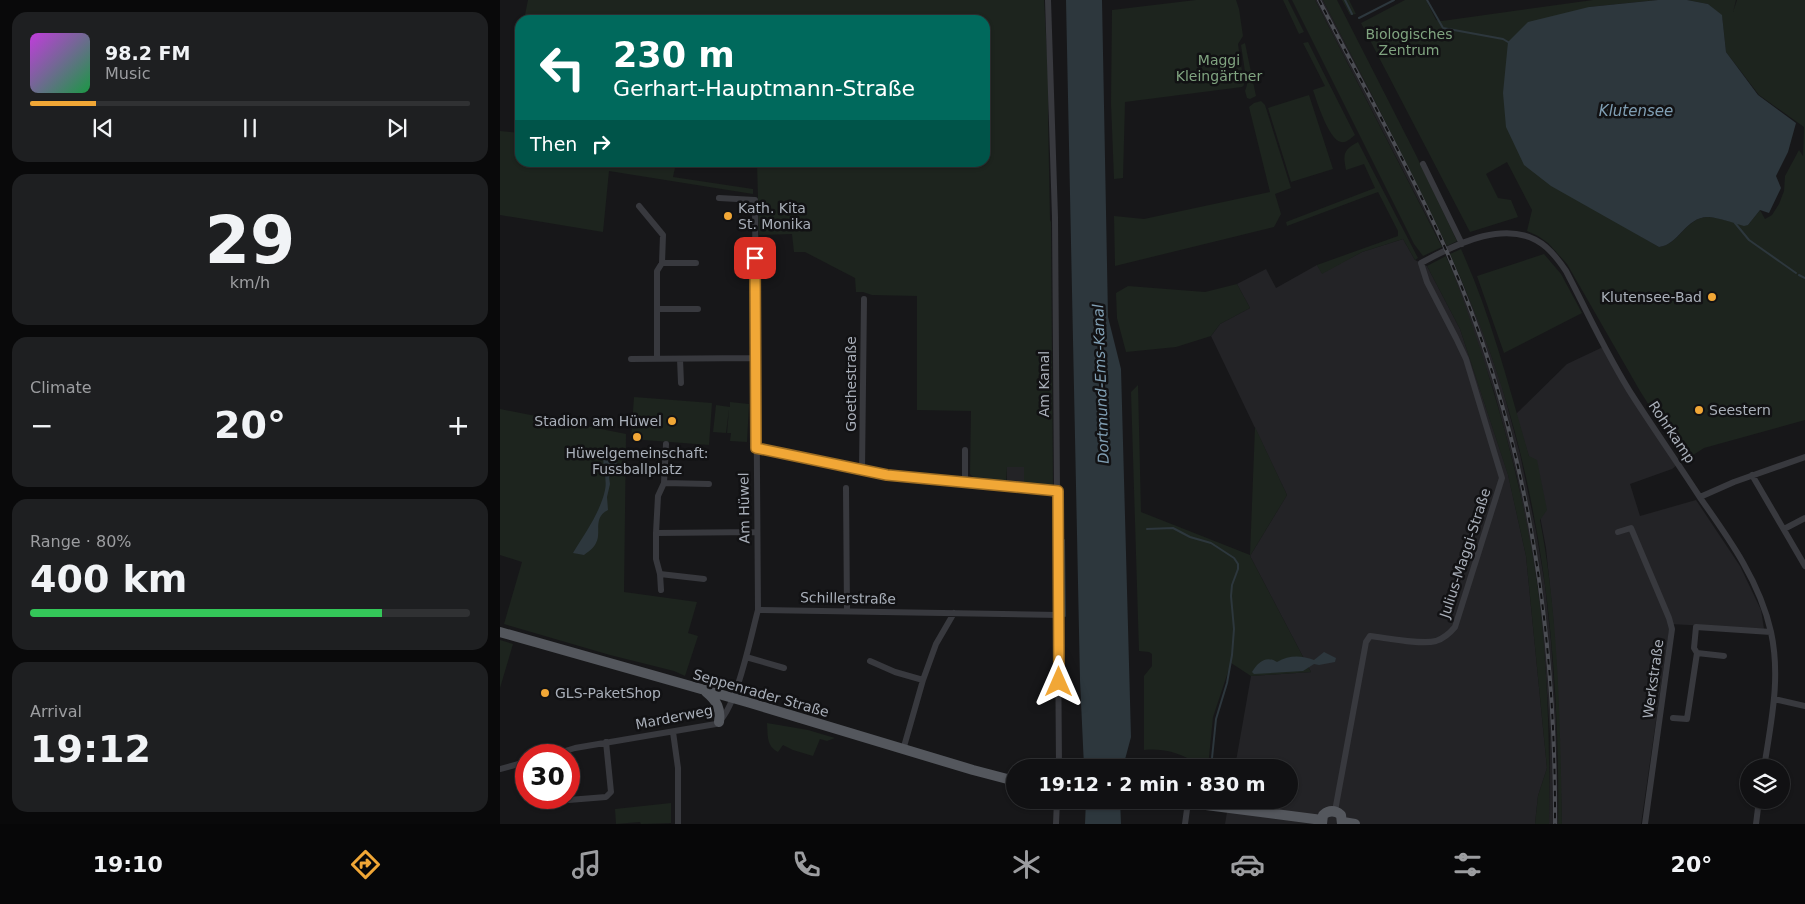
<!DOCTYPE html>
<html lang="en">
<head>
<meta charset="utf-8">
<style>
  body { margin:0; font-family:"DejaVu Sans",sans-serif; background:#1e1f21; color:#f1f3f6; height:100vh; display:flex; flex-direction:column; font-size:19px; white-space:nowrap }
  * { box-sizing:border-box; margin:0 }
  p { font-size:16px; color:#9c9da0 }
  .icon { flex:none; width:28px; height:28px; fill:none; stroke:currentColor; stroke-width:2; stroke-linecap:round; stroke-linejoin:round }
  .map { position:relative; flex:1; overflow:hidden }
  .side { display:flex; flex-direction:column; gap:12px; padding:12px; background:#09090a; width:500px }
  .side>* { flex:none }
  .banner { position:absolute; left:15px; top:15px; width:475px; height:152px; border-radius:15px; box-shadow:0 1px 4px #0004,0 0 0 1px #303133; background:#00695c; color:#fff; overflow:hidden }
  .controls { position:absolute; left:1240px; top:759px; display:grid; gap:10px }
  .controls a { display:grid; place-items:center; width:50px; height:50px; border-radius:50%; background:#111113; box-shadow:0 1px 4px #0004,0 0 0 1px #303133; font-size:25px }
  .speed { position:absolute; left:15px; top:744px; display:flex; gap:10px; font-size:25px; font-weight:700; text-align:center }
  .speed>* { display:grid; place-content:center; width:65px; height:65px; border-radius:50%; background:#111113; box-shadow:0 1px 4px #0004,0 0 0 1px #303133; line-height:1 }
  .speed .limit { border:8px solid #d22; background:#fff; color:#111 }
  .pin { position:absolute; display:grid; place-items:center; width:42px; height:42px; color:#fff; margin:-21px; border-radius:10px; box-shadow:0 2px 8px #0006 }
  .me { position:absolute; width:55px; margin:-28px; rotate:0deg; stroke-linejoin:round; filter:drop-shadow(0 0 4px #0008) }
  .turn { display:flex; align-items:center; gap:18px; height:105px; padding:0 15px; font-size:22px }
  .turn .icon { width:65px; height:65px; stroke-width:2.5 }
  .turn b { display:block; font-size:35px; line-height:42px }
  .then { display:flex; align-items:center; height:48px; padding:0 15px; background:#0003; gap:10px; font-size:19px }
  .big { font-size:38px; font-weight:700; line-height:1.1 }
  .side .tile { flex:1; display:flex; flex-direction:column; justify-content:center; gap:8px; min-width:0; padding:0 18px; border-radius:15px; background:#1e1f21 }
  .side .dial { align-items:center; gap:0 }
  .dial b { font-size:65px; line-height:1 }
  .song { display:flex; align-items:center; gap:15px }
  .cover { width:60px; height:60px; border-radius:8px; background:linear-gradient(135deg,hsl(290 70% 55%),hsl(140 70% 35%)) }
  .played { height:5px; border-radius:2px; background:linear-gradient(90deg,#f1a736 15%,#303133 15%) }
  .keys { display:flex; justify-content:space-around; direction:ltr }
  .heat { display:flex; justify-content:space-between; align-items:center; font-size:28px; direction:ltr }
  .charge { height:8px; border-radius:4px; background:linear-gradient(90deg,#34c759 80%,#303133 0) }
  .trip { position:absolute; left:506px; top:759px; width:292px; height:50px; border-radius:25px; background:#111113; box-shadow:0 1px 4px #0004,0 0 0 1px #303133; font-weight:700; line-height:50px; text-align:center }
  .dock { display:flex; height:80px; justify-content:space-around; align-items:center; background:#070708; color:#9c9da0 }
  .dock .icon { width:35px; height:35px }
  .dock .selected { color:#f1a736 }
  .dock b { font-size:22px; color:#f1f3f6 }
  main { display:flex; flex:1; min-height:0 }
  .map>svg:first-child { display:block }
  .built { fill:#232326 }
  .green { fill:#1d241e }
  .water { fill:#2d373d }
  .lines { fill:none; stroke-linecap:round; stroke-linejoin:round }
  .stream { stroke:#2d373d; stroke-width:2 }
  .street { stroke:#38393e; stroke-width:6 }
  .primary { stroke:#54575d; stroke-width:10 }
  .rail-casing { stroke:#4b4d53; stroke-width:4 }
  .rail { stroke:#121214; stroke-width:2; stroke-dasharray:5.5; stroke-linecap:butt }
  .route-casing { stroke:#9d6d23; stroke-width:12 }
  .route { stroke:#f1a736; stroke-width:9 }
  .poi-dot { fill:#f1a736; stroke:#121214; stroke-width:2 }
  .labels { text-anchor:middle; dominant-baseline:central; stroke-width:5; stroke-linejoin:round; paint-order:stroke }
  .park-label { font-size:14px; fill:#80a480; stroke:#121214 }
  .poi-label { font-size:14px; fill:#a9afb9; stroke:#121214; text-anchor:start }
  .street-label { font-size:14px; fill:#a9afb9; stroke:#121214 }
  .water-label { font-size:15px; font-style:italic; fill:#809fb4; stroke:#121214 }
</style>
</head>
<body>
<main>
<section class="side">
<div class="tile">
<div class="song"><i class="cover"></i><div><b>98.2 FM</b><p>Music</p></div></div>
<div class="played"></div>
<div class="keys"><svg class="icon" aria-label="previous" viewBox="0 0 24 24"><path d="M18 5L8 12l10 7zM5 5v14"/></svg><svg class="icon" aria-label="pause" viewBox="0 0 24 24"><path d="M8 5v14M16 5v14"/></svg><svg class="icon" aria-label="next" viewBox="0 0 24 24"><path d="M6 5l10 7-10 7zM19 5v14"/></svg></div>
</div>
<div class="tile dial"><b>29</b><p>km/h</p></div>
<div class="tile"><p>Climate</p>
<div class="heat"><a>−</a><b class="big">20°</b><a>+</a></div>
</div>
<div class="tile"><p>Range · 80%</p><b class="big">400 km</b><div class="charge"></div></div>
<div class="tile"><p>Arrival</p><b class="big">19:12</b></div>
</section>
<div class="map">
<svg width="1305" height="824" viewBox="0 0 1305 824">
  <rect width="100%" height="100%" fill="#171719"/>
  <!-- built -->
  <path class="built" d="M815,0H823L874,99L944,241L940,242Z
    M903,239L915,260L927,266L960,329L1008,474L1026,556L1047,768L1038,796L1035,824H725L729,800H790V768L735,767L751,676L811,672L750,556L787,495L711,336L720,324L750,308L737,284L766,269L776,288L817,265L822,273L862,252Z
    M952,258L981,326L1002,386L1020,454L1036,531L1045,585L1051,642L1056,718L1058,824H1049L1050,735L1045,662L1037,582L1017,477L994,391L948,260Z
    M1103,347L1177,465L1172,469L1130,484L1140,516L1196,500L1240,566L1261,610L1264,629L1170,624L1141,824H1062L1058,701L1053,617L1046,548L1029,457L1016,414L1067,364Z
    M507,467H525L524,485L507,483Z"/>
  <!-- green -->
  <path class="green" d="M28,0H544L549,90L548,116L550,220L551,222L553,488L524,485V467H507L506,483L476,480L470,474L471,411L417,410V296L372,295L363,292H356L355,278L305,252H294L292,234L259,235L257,163L485,162V20H24Z
    M696,0H736L739,9L743,36L738,44L744,85L742,87L625,102L623,178L614,179L611,103L612,10Z
    M783,0H788L804,32L799,34Z
    M792,0H815L942,247L923,256L914,244Z
    M823,0H837L916,155L957,241L947,246L874,99Z
    M842,0H849L856,14L850,15Z
    M905,0H926L936,20L942,21L1093,0H1158L1089,7L1111,219L1159,247C1179,245 1186,217 1208,217C1219,217 1235,224 1248,225L1260,210L1265,219L1272,215L1279,204L1284,191L1285,176L1299,150L1303,156L1304,127L1259,95L1226,52L1222,16L1208,4L1187,0H1236L1233,12L1237,0H1305V420L1204,448L1184,461L1140,391L1067,264L1048,243L1038,236L1027,231L1032,210L1007,162L986,174L998,198L1011,200L1018,217L970,232L861,23Z
    M808,42L855,135C851,138 847,143 841,142C829,140 817,102 813,90L825,86L803,43Z
    M745,43L756,96L750,99L747,98L745,91L747,85L741,45Z
    M809,95L833,169L791,182L768,108Z
    M761,101L765,105L791,188L775,194L781,214L774,227L615,266L614,216L644,219L770,192L749,107L754,103Z
    M0,131L20,133V162L176,163L173,177L253,189V194L109,171L103,232L0,215Z
    M858,142L918,258L915,260L903,239L862,252L822,274L817,265L898,236V231L878,192L787,226L786,222L875,188L864,164L846,170C843,154 843,150 858,142Z
    M961,249C991,315 1009,387 1029,456L1037,460L1047,510L1040,520C1059,619 1060,723 1062,824H1058C1060,677 1046,525 1001,385C987,340 969,297 950,254Z
    M1044,254L1061,274L1082,313L1004,353L977,276Z
    M946,256C959,286 969,317 980,348C1005,425 1025,503 1037,583C1048,663 1050,743 1049,824H1035L1038,796L1047,768L1026,556L1008,475L960,329L927,266Z
    M737,284L750,308L720,324L711,336L676,347L626,352L617,318L616,293L628,286L705,292Z
    M638,385L641,512L750,555L755,427L787,495L750,556L811,672L751,676L731,663L713,717L708,767H701C685,754 665,748 644,750V676L652,666V654L649,652L639,651L631,392Z
    M134,397L212,403L209,445L131,439Z
    M230,402L249,404L247,442L230,441L231,433H227L229,409L226,433L213,432L216,405L230,407Z
    M0,409L126,434L124,592L197,602L188,633L198,636L185,676L174,671L110,655L4,624L22,562L0,555Z
    M0,640L13,644L0,688Z
    M267,723L308,730L335,738L327,741L320,739L313,756L293,750L283,745L278,752C266,746 268,735 267,723Z
    M171,803V823L141,824L140,822L116,824L115,809Z"/>
  <!-- water -->
  <path class="water" d="M566,0H602L608,317L621,369L631,737L623,767H584L580,680Z
    M1158,0H1187L1208,4L1222,15L1226,52L1258,95L1296,123L1288,152L1276,176L1281,188L1269,213L1260,210L1248,225L1244,226C1233,223 1220,218 1209,217C1186,216 1179,245 1159,247L1051,186L1024,165L1006,127L1003,93L1008,42L1028,22L1089,7Z
    M108,450L115,454C118,465 117,469 109,477L110,484L107,497L108,510C92,518 102,533 96,543C94,548 88,552 84,555L73,553C85,533 100,513 105,490C108,477 100,463 105,451Z
    M824,652L836,658L835,662L819,665L814,664L803,671L754,674L752,672C758,662 766,655 777,662C789,655 801,655 814,660Z
    M586,800H620L621,824H585Z"/>
  <g class="lines">
    <!-- stream -->
    <path class="stream" d="M845,0L852,14
      M927,0L943,28L1003,39L1008,42
      M859,18L894,0
      M1235,223L1249,240L1296,273
      M1299,275L1305,278
      M647,529L673,528L690,537L711,543L734,558L738,564V569L732,585L731,596L734,629L732,655L727,683L716,719L711,768
      M564,540L565,616"/>
    <!-- street -->
    <path class="street" d="M548,0L555,217L559,768
      M923,164L962,244
      M139,206L163,235L162,263
      M157,309H198
      M131,359L256,358
      M157,359V271L162,263H196
      M180,359L181,383
      M256,448L387,475L558,491
      M465,450V482
      M362,470L364,299
      M1252,475L1305,566
      M164,483L209,484
      M346,488L347,611
      M1200,497L1234,482L1305,457
      M1284,529L1305,518
      M1118,532L1131,528L1169,618L1172,629L1145,824
      M156,533L257,532
      M160,574L204,579
      M161,590L160,574L156,559V533L158,496L164,483L166,444
      M258,610L559,615
      M1224,656L1197,653L1194,648L1196,627L1271,632
      M246,657L284,668
      M370,661L395,672L423,680
      M1274,699L1305,706
      M1173,718L1187,719L1197,653
      M173,732L178,768V824
      M403,750L423,680L436,644L454,613
      M52,755L75,748L216,724C236,712 251,635 258,610L255,200L219,198
      M0,769L26,762
      M49,798L50,799L56,801L106,797L111,792L106,742
      M835,811L866,642L870,636C887,638 921,645 936,641C945,638 950,633 955,627L1002,478L966,359L956,338L927,282L921,263C956,244 1010,216 1046,247C1054,254 1060,262 1066,271C1088,313 1108,358 1134,398C1156,432 1179,465 1201,499C1230,540 1260,582 1271,632C1281,678 1271,722 1264,768
      M556,824L557,800
      M685,824L688,802
      M1256,824L1259,800"/>
    <!-- primary -->
    <path class="primary" d="M0,632L247,702L473,770L515,781
      M206,692C217,701 221,709 219,722
      M667,800L822,820
      M843,822L855,824
      M822,824L823,815C829,810 835,810 841,815L842,824"/>
    <!-- rail casing -->
    <g class="rail-casing">
      <path id="rail" d="M819,0C860,80 905,159 942,241C1026,426 1056,623 1055,824"/>
    </g>
    <!-- rail -->
    <use href="#rail" class="rail"/>
  </g>
  <g class="lines">
    <!-- route casing -->
    <g class="route-casing">
      <path id="route" d="M255,258L256,448L387,475L558,491L559,682"/>
    </g>
    <!-- route -->
    <use href="#route" class="route"/>
  </g>
  <!-- markers -->
  <g class="poi-dot">
    <circle cx="228" cy="216" r="5"/>
    <circle cx="1212" cy="297" r="5"/>
    <circle cx="1199" cy="410" r="5"/>
    <circle cx="172" cy="421" r="5"/>
    <circle cx="137" cy="437" r="5"/>
    <circle cx="45" cy="693" r="5"/>
  </g>
  <g class="labels">
    <!-- park labels -->
    <g class="park-label">
      <text x="909" y="34">Biologisches<tspan x="909" dy="16">Zentrum</tspan></text>
      <text x="719" y="60">Maggi<tspan x="719" dy="16">Kleingärtner</tspan></text>
    </g>
    <!-- poi labels -->
    <g class="poi-label">
      <text x="238" y="208">Kath. Kita<tspan x="238" dy="16">St. Monika</tspan></text>
      <text x="1202" y="297" text-anchor="end">Klutensee-Bad</text>
      <text x="1209" y="410">Seestern</text>
      <text x="162" y="421" text-anchor="end">Stadion am Hüwel</text>
      <text x="137" y="453" text-anchor="middle">Hüwelgemeinschaft:<tspan x="137" dy="16">Fussballplatz</tspan></text>
      <text x="55" y="693">GLS-PaketShop</text>
    </g>
    <!-- street labels -->
    <g class="street-label">
      <text transform="translate(351 384) rotate(-90)">Goethestraße</text>
      <text transform="translate(544 384) rotate(-90)">Am Kanal</text>
      <text transform="translate(1172 432) rotate(56)">Rohrkamp</text>
      <text transform="translate(244 508) rotate(-91)">Am Hüwel</text>
      <text transform="translate(965 553) rotate(-72)">Julius-Maggi-Straße</text>
      <text transform="translate(348 598) rotate(1)">Schillerstraße</text>
      <text transform="translate(1153 679) rotate(-82)">Werkstraße</text>
      <text transform="translate(261 693) rotate(16)">Seppenrader Straße</text>
      <text transform="translate(174 717) rotate(-11)">Marderweg</text>
    </g>
    <!-- water labels -->
    <g class="water-label">
      <text x="1136" y="111">Klutensee</text>
      <text transform="translate(601 384) rotate(-92)">Dortmund-Ems-Kanal</text>
    </g>
  </g>
</svg>
<div class="controls">
<a><svg class="icon" aria-label="layers" viewBox="0 0 24 24"><path d="M12 4l9 5-9 5-9-5zM3 14l9 5 9-5"/></svg></a>
</div>
<div class="speed"><div class="limit">30</div></div>
<div class="pin" style="left:255px;top:258px;background:#d93025"><svg class="icon" aria-label="arrive" viewBox="0 0 24 24"><path d="M6 21V4h12l-3 4 3 4H6"/></svg></div>
<svg class="me" style="left:559px;top:682px" viewBox="-20 -20 40 40"><path d="M0-17L14 15 0 8-14 15z" fill="#f1a736" stroke="#fff" stroke-width="4"/></svg>
<div class="trip">19:12 · 2 min · 830 m</div>
<div class="banner">
<div class="turn"><svg class="icon" aria-label="left" viewBox="0 0 24 24"><path d="M17 20v-9H6M10 6l-5 5 5 5"/></svg><div><b>230 m</b>Gerhart-Hauptmann-Straße</div></div>
<div class="then">Then<svg class="icon" aria-label="right" viewBox="0 0 24 24"><path d="M7 20v-9h11M14 6l5 5-5 5"/></svg></div>
</div>
</div>
</main>
<nav class="dock">
<b>19:10</b>
<svg class="icon selected" aria-label="directions" viewBox="0 0 24 24"><path d="M12 3l9 9-9 9-9-9zM9 14v-3h6M13 9l2 2-2 2"/></svg>
<svg class="icon" aria-label="music" viewBox="0 0 24 24"><path d="M9 18V5l10-2v13"/><circle cx="6" cy="18" r="3"/><circle cx="16" cy="16" r="3"/></svg>
<svg class="icon" aria-label="phone" viewBox="0 0 24 24"><path d="M5 4h4l2 5-3 2q2 4 5 5l2-3 5 2v4C11 20 4 13 5 4z"/></svg>
<svg class="icon" aria-label="climate" viewBox="0 0 24 24"><path d="M12 3v18M4 7l16 10M4 17L20 7"/></svg>
<svg class="icon" aria-label="car" viewBox="0 0 24 24"><path d="M5 17H2v-5l4-1 3-4h7l3 4 3 1v5h-3M9 17h6M6 11h13"/><circle cx="7" cy="17" r="2"/><circle cx="17" cy="17" r="2"/></svg>
<svg class="icon" aria-label="filters" viewBox="0 0 24 24"><path d="M4 7h16M4 17h16"/><circle cx="9" cy="7" r="2"/><circle cx="15" cy="17" r="2"/></svg>
<b>20°</b>
</nav>
</body>
</html>
